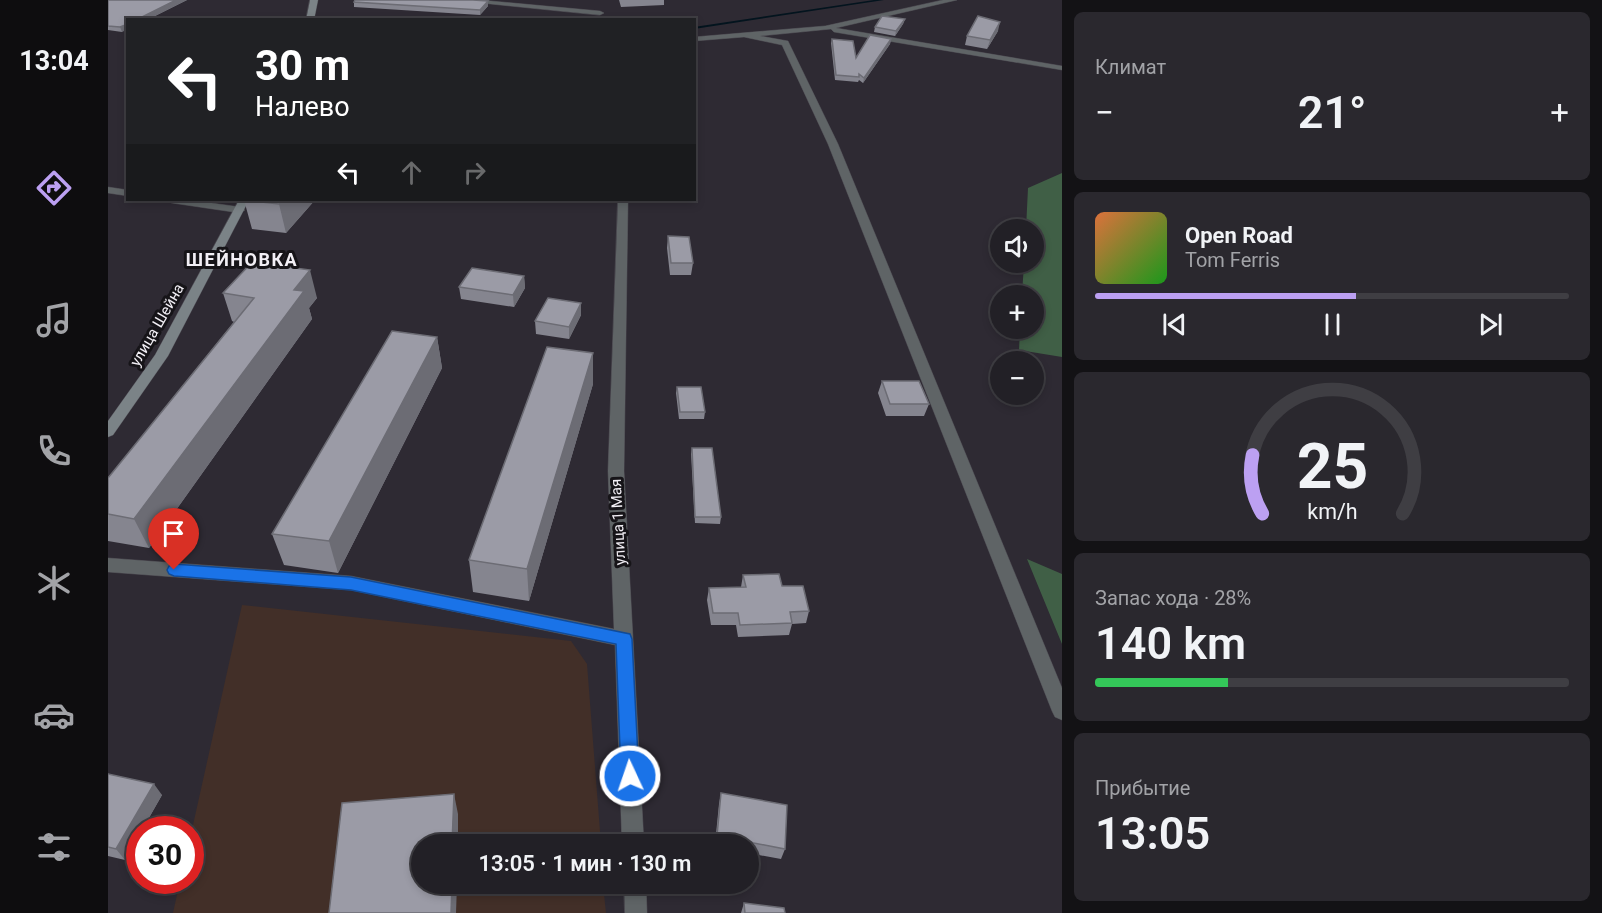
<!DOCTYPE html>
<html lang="ru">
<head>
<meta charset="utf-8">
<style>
  body { margin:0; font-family:Roboto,sans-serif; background:#2a282e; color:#f1f3f6; height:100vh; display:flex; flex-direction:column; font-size:22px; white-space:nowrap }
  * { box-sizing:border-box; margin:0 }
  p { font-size:20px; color:#a2a3a7 }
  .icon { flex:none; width:33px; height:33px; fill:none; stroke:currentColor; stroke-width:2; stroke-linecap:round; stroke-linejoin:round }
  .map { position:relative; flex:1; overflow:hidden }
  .panel { display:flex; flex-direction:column; gap:12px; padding:12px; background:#131215; width:540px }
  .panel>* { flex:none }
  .banner { position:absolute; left:18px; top:18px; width:570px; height:183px; border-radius:0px; box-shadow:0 3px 9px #0003,0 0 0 2px #3f3e43; background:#202124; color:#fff; overflow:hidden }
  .tools { position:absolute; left:882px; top:219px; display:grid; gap:12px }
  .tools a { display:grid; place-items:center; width:54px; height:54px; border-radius:50%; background:#222026; box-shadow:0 3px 9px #0003,0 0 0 2px #3f3e43; font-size:30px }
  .speed { position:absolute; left:18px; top:816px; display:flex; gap:12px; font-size:30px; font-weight:700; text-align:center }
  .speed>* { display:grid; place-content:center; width:78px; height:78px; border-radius:50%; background:#222026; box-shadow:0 3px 9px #0003,0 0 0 2px #3f3e43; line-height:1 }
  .speed .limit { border:9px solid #d22; background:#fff; color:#111 }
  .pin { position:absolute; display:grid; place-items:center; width:51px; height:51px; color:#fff; margin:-62px -26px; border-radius:50% 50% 50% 0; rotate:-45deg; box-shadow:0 0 6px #0007 }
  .pin .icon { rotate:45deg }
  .me { position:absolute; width:66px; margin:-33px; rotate:357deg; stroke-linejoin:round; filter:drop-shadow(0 0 4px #0008) }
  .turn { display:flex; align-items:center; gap:21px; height:126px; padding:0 30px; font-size:27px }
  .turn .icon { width:78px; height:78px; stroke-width:2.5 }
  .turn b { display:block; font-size:42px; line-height:51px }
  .lanes { display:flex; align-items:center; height:57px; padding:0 30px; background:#0003; justify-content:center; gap:30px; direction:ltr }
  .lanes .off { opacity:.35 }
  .big { font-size:45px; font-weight:600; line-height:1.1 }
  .panel .tile { flex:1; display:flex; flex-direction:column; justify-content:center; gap:9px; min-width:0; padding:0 21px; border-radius:9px; background:#2a282e }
  .panel .dial { align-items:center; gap:0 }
  .dial svg { height:156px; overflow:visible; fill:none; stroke:#3f3e43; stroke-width:7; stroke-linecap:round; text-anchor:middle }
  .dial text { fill:#f1f3f6; stroke:none }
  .song { display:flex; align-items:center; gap:18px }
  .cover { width:72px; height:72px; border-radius:9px; background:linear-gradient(135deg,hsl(20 70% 55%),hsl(120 70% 35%)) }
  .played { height:6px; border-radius:3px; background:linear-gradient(90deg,#bca0f2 55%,#3f3e43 55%) }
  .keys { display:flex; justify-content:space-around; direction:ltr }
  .heat { display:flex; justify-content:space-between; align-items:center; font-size:33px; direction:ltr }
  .charge { height:9px; border-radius:4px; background:linear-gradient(90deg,#34c759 28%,#3f3e43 0) }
  .trip { position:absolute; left:303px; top:834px; width:348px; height:60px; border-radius:30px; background:#222026; box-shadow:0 3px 9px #0003,0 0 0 2px #3f3e43; font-weight:600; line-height:60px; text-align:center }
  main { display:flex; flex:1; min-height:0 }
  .tabs { display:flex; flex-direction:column; width:108px; justify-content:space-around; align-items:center; background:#0e0d0f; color:#a2a3a7 }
  .tabs .icon { width:42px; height:42px }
  .tabs .on { color:#bca0f2 }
  .tabs b { font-size:27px; color:#f1f3f6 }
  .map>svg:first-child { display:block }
  .industrial { fill:#422f28 }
  .green { fill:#405f46 }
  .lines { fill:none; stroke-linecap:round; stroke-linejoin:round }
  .stream { fill:#03141e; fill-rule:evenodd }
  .street-casing { stroke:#49464e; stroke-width:1 }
  .secondary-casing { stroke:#49464e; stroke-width:1 }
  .street { fill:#5f6466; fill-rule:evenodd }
  .secondary { fill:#7b8387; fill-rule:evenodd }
  .wall { fill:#85858f }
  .shaded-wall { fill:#6c6c74 }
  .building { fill:#9b9ba6; stroke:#6c6c74; stroke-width:1.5 }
  .route { fill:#1a73e8; stroke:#114b97; stroke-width:1.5 }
  .labels { text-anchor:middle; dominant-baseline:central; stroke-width:6; stroke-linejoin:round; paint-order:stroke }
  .street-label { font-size:15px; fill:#f2eff5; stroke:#161418 }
  .far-district-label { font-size:18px; font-weight:bold; letter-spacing:1.5px; fill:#f2eff5; stroke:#161418 }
</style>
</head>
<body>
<main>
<nav class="tabs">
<b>13:04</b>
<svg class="icon on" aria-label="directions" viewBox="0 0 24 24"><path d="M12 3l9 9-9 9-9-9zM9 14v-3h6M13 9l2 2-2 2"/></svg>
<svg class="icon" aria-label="music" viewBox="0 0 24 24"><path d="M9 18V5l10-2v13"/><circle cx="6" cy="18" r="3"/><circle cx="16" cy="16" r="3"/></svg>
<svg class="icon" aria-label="phone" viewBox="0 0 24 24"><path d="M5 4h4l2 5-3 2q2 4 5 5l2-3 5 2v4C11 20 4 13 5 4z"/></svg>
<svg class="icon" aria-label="climate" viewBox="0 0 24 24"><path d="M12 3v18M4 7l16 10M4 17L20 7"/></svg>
<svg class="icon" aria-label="car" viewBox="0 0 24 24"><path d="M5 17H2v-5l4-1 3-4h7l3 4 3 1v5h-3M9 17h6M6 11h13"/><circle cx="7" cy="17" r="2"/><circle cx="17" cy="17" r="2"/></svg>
<svg class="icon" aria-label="filters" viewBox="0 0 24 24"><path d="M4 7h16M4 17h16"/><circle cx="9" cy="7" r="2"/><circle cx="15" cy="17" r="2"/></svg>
</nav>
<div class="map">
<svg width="954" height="913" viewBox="0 0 954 913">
  <rect width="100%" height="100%" fill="#2e2a33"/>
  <!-- industrial -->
  <path class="industrial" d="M134,605L463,641L479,664L493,844H314V884H495L498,913H65L72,881L82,880L83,834Z"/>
  <!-- green -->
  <path class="green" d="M954,173V357L911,350L912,329L926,328V296L914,295L916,263L926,262V230L918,229L920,188Z
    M919,559L954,574V644Z"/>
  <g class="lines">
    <!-- stream -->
    <path class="stream" d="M766,0H776L586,29V27Z"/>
    <!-- street casing -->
    <g class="street-casing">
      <path id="street" d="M344,0H372L492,11L496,13L492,15Z
        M835,0H849L728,28L954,66V70L726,32L723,29L652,36L680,41L730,144L954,688V720L947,717L944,711L720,144L674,45L636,37L586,41V37L717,26Z
        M0,187L20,190V196L0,193Z
        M59,200H82L132,207L137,210L132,213L64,203Z
        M510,200H520L516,471L536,844H514L507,645L243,590L0,572V558L243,576L506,629L500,471Z
        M516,884H538L539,913H517Z"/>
    </g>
    <!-- secondary casing -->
    <g class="secondary-casing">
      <path id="secondary" d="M202,0H210L206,20H198Z
        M131,200H141L60,356L5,435L0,437V421L47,355Z"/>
    </g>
    <!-- street -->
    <use href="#street" class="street"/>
    <!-- secondary -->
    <use href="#secondary" class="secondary"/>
  </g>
  <!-- wall -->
  <path class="wall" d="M0,0H79L39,20H20L14,32L0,30Z
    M511,0H556V5L513,7Z
    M246,2L380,6L372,15L246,7Z
    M797,19L795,24L787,36L766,32L767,27Z
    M890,31L879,49L857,45L859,36Z
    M724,39L748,58L783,39L782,44L755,83L751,80L750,82L727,80L723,43Z
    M136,200H207L178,233L144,229Z
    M560,236L585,263L583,275H562L559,248Z
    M183,264L184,268L209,298L201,308L204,319L41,548L0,541V478L126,322L124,321L115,293Z
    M416,276L417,288L406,307L353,299L351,287Z
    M473,303V315L461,339L428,334L427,321Z
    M329,337L334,368L230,573L176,565L164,534Z
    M485,353V384L421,601L365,592L361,560Z
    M774,381L821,404L816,416H778L770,393Z
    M569,387L597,412L596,419H571L568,393Z
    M584,448L613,517L612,524L587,523L583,454Z
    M635,575L674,586L701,611L698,623L684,624L681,635L630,637L628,625H603L599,600L601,588L633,587Z
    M0,774L54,795L34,830H32L17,860L0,856Z
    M613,793L677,849L673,859L640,853V844H607L611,804Z
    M636,903L677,913H633Z"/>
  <!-- shaded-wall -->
  <path class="shaded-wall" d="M68,0H79L39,20H28Z
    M380,1V6L372,15V10Z
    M797,19L795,24L787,36L788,31Z
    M892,22L890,31L879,49L882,40Z
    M20,24V29L14,32L12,27Z
    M783,39L782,44L755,83L756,78Z
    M175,200H207L178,233L171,204Z
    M183,264L189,286L202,270L209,298L201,308L204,319L41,548L26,519L180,267Z
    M416,276L417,288L406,307L405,295Z
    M473,303V315L461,339V327Z
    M329,337L334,368L230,573L221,541Z
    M485,353V384L421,601L419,569Z
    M46,784L54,795L34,830H32V834L17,860L8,849Z
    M346,794L350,814V844H344Z
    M344,884H349L348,913H343Z"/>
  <!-- building -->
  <path class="building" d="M0,0H68L28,20H20V24L12,27L0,26Z
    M247,0H365L380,1L372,10L246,2Z
    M774,16L797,19L788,31L767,27Z
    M870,16L892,22L882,40L859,36Z
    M762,35L783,39L756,78L751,74V77L728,75L724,39L745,41L748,58Z
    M136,200H175L171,204Z
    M560,236L581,237L585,263H563Z
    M147,259L183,264L180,267L202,270L186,290L196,291L26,519L0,514V478L146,298L115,293Z
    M364,268L416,276L405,295L351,287Z
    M440,298L473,303L461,327L427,321Z
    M284,331L329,337L221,541L164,534Z
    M439,347L485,353L419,569L361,560Z
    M774,381H811L821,404H782Z
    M569,387H593L597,412H572Z
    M584,448H604L613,517H587Z
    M671,574L674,586H695L701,611L682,612L684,623L632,625L630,613H605L601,588L638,587L635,575Z
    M0,774L46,784L8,849L0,847Z
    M613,793L679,805L677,849L609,836Z
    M346,794L344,844H314V884H344L343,913H221L234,803Z
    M636,903L676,908L677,913H637Z"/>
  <!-- route -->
  <path class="route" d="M66,564L243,577L522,634L524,639L531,776L529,782L522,785L516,782L513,776L508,644L243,590L66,576L61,574L59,570L61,566Z"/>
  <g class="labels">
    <!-- street labels -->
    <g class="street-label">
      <text transform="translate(49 325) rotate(-60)">улица Шейна</text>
      <text transform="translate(510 522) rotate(-93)">улица 1 Мая</text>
    </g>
    <!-- far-district labels -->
    <g class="far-district-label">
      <text x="134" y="259">ШЕЙНОВКА</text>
    </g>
  </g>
</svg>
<div class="tools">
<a><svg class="icon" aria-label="sound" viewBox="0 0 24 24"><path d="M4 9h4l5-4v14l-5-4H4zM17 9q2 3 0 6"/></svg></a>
<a>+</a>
<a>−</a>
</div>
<div class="speed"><div class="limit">30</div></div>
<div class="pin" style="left:66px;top:570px;background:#d93025"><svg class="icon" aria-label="arrive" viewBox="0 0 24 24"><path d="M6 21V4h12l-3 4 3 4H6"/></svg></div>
<svg class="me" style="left:522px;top:776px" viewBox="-20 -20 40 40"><circle r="17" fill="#1a73e8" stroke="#fff" stroke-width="3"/><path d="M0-11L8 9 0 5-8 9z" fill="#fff"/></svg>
<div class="trip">13:05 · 1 мин · 130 m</div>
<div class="banner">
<div class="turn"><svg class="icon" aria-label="left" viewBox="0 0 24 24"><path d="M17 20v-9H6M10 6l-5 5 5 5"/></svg><div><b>30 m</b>Налево</div></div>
<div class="lanes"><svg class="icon" aria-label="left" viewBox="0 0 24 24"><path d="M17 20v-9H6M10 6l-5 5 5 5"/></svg><svg class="icon off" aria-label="ahead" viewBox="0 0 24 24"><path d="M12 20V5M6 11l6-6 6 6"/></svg><svg class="icon off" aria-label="right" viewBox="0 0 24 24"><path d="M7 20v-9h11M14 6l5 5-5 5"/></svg></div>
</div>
</div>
<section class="panel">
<div class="tile"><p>Климат</p>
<div class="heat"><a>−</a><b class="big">21°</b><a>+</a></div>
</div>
<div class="tile">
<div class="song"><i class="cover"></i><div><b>Open Road</b><p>Tom Ferris</p></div></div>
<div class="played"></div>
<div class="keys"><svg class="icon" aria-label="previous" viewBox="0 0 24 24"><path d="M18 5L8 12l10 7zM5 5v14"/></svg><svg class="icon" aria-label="pause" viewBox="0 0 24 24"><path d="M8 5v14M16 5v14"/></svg><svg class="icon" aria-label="next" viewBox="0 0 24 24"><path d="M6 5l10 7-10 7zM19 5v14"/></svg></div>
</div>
<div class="tile dial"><svg viewBox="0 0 100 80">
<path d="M14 69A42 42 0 1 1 86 69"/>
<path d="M14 69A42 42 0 0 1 9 39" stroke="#bca0f2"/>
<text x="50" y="56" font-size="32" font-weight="700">25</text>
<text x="50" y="72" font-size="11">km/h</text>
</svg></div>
<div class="tile"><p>Запас хода · 28%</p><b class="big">140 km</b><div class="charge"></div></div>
<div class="tile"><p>Прибытие</p><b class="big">13:05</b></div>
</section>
</main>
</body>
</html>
